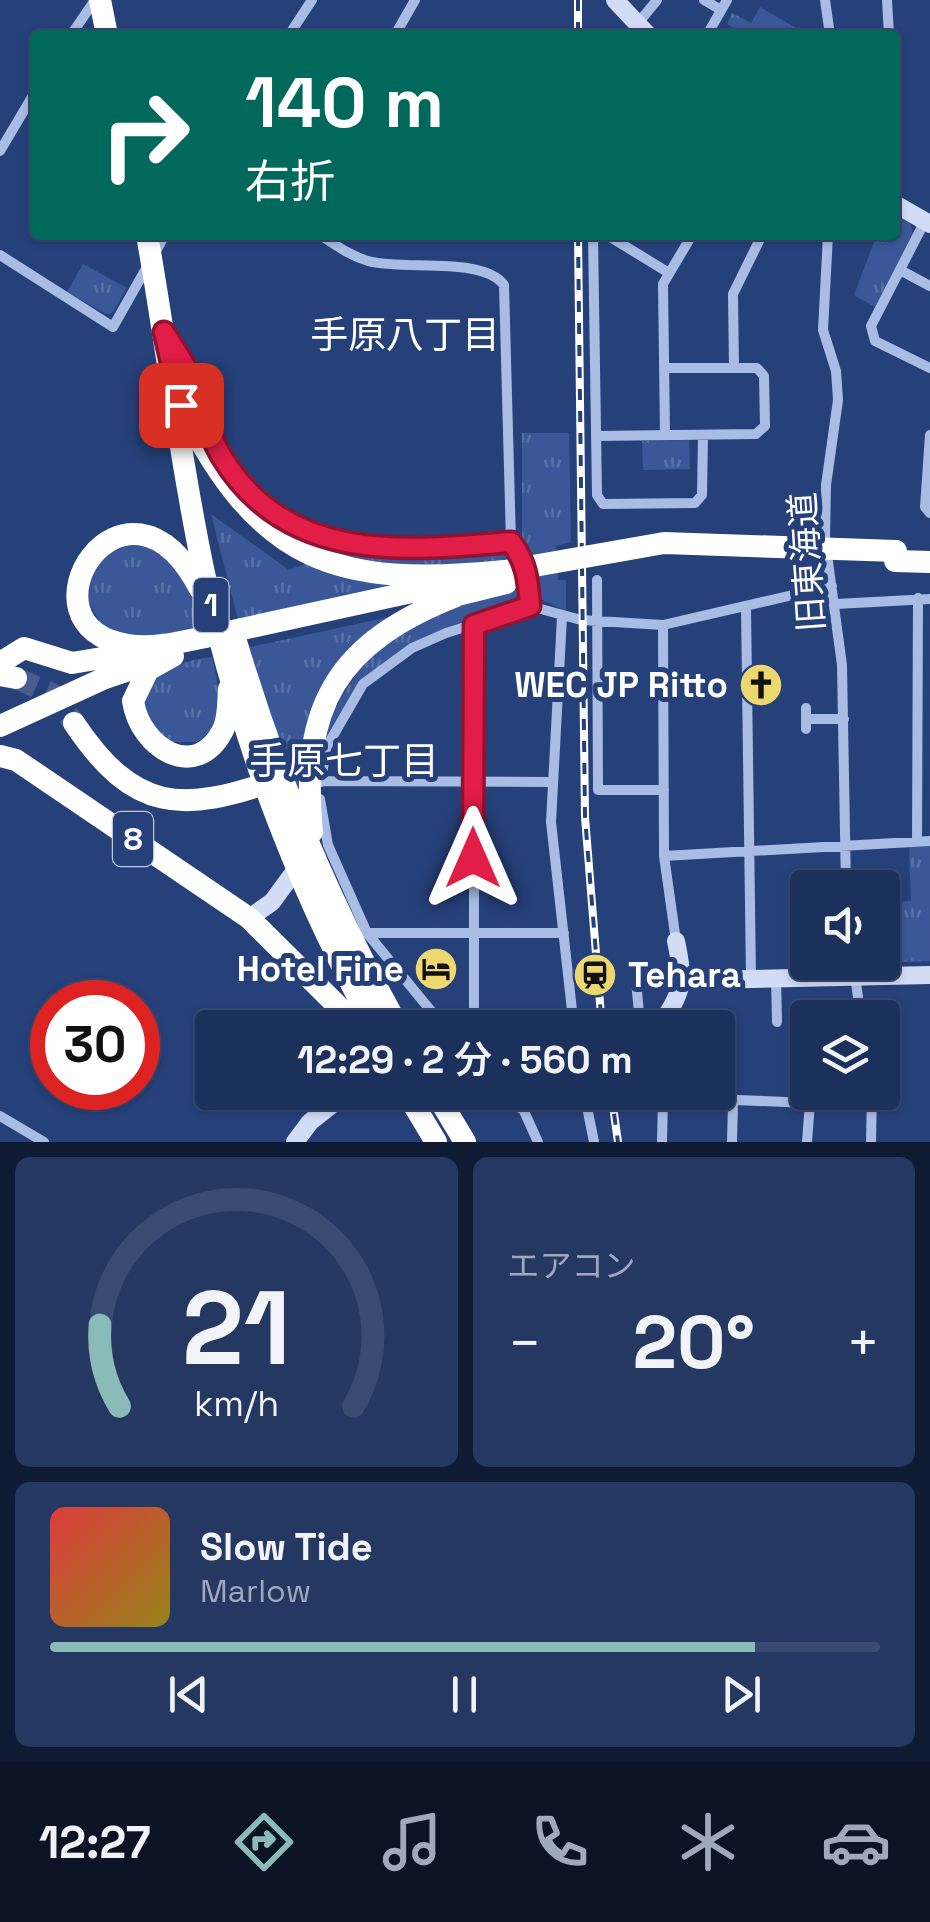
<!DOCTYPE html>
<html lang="ja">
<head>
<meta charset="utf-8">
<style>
  body { margin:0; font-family:"Space Grotesk","Noto Sans JP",sans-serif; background:#253862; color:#f1f3f6; height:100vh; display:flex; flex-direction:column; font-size:38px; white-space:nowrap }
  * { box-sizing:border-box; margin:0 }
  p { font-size:32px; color:#a0a9bb }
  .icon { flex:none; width:55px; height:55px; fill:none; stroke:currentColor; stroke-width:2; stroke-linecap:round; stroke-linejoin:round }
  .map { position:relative; height:1142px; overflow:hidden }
  .details { display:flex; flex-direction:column; gap:15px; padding:15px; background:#0f1a33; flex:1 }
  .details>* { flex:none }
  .banner { position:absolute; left:30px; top:30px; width:870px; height:210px; border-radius:10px; box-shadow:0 2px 8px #0004,0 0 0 2px #3a4b72; background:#00695c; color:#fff; overflow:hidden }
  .fabs { position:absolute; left:790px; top:870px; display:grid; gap:20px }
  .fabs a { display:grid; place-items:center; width:110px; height:110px; border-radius:10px; background:#1c305c; box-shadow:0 2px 8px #0004,0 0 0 2px #3a4b72; font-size:50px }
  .speed { position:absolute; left:30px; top:980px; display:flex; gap:20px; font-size:50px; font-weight:700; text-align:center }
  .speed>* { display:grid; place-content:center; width:130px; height:130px; border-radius:50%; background:#1c305c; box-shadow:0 2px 8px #0004,0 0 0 2px #3a4b72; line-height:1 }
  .speed .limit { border:15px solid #d22; background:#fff; color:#111 }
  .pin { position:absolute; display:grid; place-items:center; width:85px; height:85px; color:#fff; margin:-42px; border-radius:20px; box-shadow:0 5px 15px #0006 }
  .me { position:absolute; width:110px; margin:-55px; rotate:0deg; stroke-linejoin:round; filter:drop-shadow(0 0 8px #0008) }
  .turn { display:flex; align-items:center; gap:35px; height:210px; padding:0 50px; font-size:45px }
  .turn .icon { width:130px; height:130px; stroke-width:2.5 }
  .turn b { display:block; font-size:70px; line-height:85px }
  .big { font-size:75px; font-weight:600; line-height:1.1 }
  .details .card { flex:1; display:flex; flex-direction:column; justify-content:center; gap:15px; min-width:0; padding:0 35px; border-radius:15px; background:#253862 }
  .details .dial { align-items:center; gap:0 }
  .dial svg { height:260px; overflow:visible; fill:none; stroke:#3a4b72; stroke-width:7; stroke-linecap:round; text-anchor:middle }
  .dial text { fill:#f1f3f6; stroke:none }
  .song { display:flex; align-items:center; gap:30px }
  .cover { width:120px; height:120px; border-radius:15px; background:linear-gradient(135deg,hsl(0 70% 55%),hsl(50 70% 35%)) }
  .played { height:10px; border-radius:5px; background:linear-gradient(90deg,#8bbbb9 85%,#3a4b72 85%) }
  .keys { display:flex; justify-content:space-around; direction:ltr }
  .heat { display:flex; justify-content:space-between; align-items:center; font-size:55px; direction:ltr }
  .details .tiles { flex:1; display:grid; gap:15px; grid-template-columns:1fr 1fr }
  .card:last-child { grid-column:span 2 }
  .trip { position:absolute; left:195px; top:1010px; width:540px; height:100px; border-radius:10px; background:#1c305c; box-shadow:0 2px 8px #0004,0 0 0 2px #3a4b72; font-weight:600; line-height:100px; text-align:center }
  .tab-bar { display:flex; height:160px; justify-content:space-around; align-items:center; background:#0b1325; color:#a0a9bb }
  .tab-bar .icon { width:70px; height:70px }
  .tab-bar .active { color:#8bbbb9 }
  .tab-bar b { font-size:45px; color:#f1f3f6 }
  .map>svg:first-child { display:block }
  .grass { fill:url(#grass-tufts) }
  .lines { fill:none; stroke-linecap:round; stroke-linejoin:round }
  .highway-tunnel { stroke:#475d8e; stroke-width:22; stroke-dasharray:22 11; stroke-linecap:butt }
  .street { stroke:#a9bce3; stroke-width:10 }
  .secondary { stroke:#d2dcf4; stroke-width:18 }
  .highway { stroke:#fff; stroke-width:22 }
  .rail-casing { stroke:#fff; stroke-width:8 }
  .rail { stroke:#26407a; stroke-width:4; stroke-dasharray:11; stroke-linecap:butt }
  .highway-bridge { stroke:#fff; stroke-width:22 }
  .route-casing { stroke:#92132f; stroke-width:25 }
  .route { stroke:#e11d48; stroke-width:18 }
  .labels { text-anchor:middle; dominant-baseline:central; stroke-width:10; stroke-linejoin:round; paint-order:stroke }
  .shield { fill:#26407a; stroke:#bec6d7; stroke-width:2.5 }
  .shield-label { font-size:32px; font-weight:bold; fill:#fff }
  .street-label { font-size:35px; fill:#fff; stroke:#26407a }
  .poi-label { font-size:35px; font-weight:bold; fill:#fff; stroke:#26407a; text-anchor:end }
  .neighbourhood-label { font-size:38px; fill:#fff; stroke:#26407a }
</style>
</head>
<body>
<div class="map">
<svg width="930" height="1142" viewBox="0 0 930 1142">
  <defs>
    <pattern id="grass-tufts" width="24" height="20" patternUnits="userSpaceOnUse" patternTransform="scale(2.5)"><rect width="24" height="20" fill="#3a5897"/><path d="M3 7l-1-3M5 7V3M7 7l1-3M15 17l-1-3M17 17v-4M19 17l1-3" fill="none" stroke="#5871a7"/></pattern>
  </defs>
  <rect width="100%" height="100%" fill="#26407a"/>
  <!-- grass -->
  <path class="grass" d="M760,7L798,29L799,35H747L727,24L732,13L751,23Z
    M901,219L910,223L913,233L875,307L854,295L876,237L890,243Z
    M83,264L127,288L112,313L106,314L67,292Z
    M522,433H569L571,542L556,546L558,580H566V611L540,599L522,537Z
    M689,440L690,469L643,470L642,441Z
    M211,514L289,570L309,562L352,578L411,586L239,624Z
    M134,541C178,551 192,592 204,632L154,642L104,629L86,598L100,554Z
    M333,546L402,557L499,548L510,553L515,563L382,572L326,548Z
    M522,588L516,606C500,613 481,615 464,621C394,645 355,678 323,744C350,644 427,610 522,588Z
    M398,615L343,665L303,803L246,648Z
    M212,657C219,687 228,723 197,742H161L139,698C156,670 180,661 212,657Z
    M930,846V961L858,963L882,962L883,903L911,901L909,847Z"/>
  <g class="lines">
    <!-- highway-tunnel -->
    <path class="highway-tunnel" d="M16,678L52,694L74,723"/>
    <!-- street -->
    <path class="street" d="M704,0L721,10
      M825,0L830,35
      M887,0L889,35
      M639,22L657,0
      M71,35L95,0
      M289,35L312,0
      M395,35L415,0
      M707,35L727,0
      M0,151L35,92
      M925,221L871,326L875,341L930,368
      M320,235C336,245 350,256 368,261C404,271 483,256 504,285L511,542L527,566L530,606
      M593,235L597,495L603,504L695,503L702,495L703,435
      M607,235L669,273
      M828,235L823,330L836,371L838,400L826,485L825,540L842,665L846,888
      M0,255L113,327L165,235
      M900,270L930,286
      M172,346C193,380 202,417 220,453
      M734,368L733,294L762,235
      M665,435L663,284L692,235
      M930,435L925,507L930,513
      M596,436L756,434L765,426L764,376L757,368H665
      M238,479C316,563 407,551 511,542
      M597,580L598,790H664
      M836,604L930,599
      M746,608L751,979
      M562,617L551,822L574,1028
      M474,625V1028
      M663,625L664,856L676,941
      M806,719H844
      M806,729V708
      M321,781L552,782
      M321,782L326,748L363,684L412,648L446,633L530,606L581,620L663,625L832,586
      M320,799L328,845L367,933L445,1028
      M917,841L918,598
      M664,856L930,841
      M365,933H564
      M853,962L861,1018
      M776,978L777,1022
      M658,1027L639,1013L636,981L642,975H681
      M494,1092L503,1102L523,1109L538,1142
      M584,1092L594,1142
      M0,1116L44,1142
      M662,1142L663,1097L810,1103L807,1142
      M732,1142L733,1102
      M871,1142L872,1092"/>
    <!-- secondary -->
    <path class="secondary" d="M615,0L648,35
      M895,204L930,224
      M249,918L272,902L297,868
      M683,975L703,980L930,975
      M658,1028C683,991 685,985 676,941
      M295,1142L310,1122L348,1092"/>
    <!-- highway -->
    <path class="highway" d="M100,0L107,35
      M147,235C167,347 180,461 204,573C238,730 296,887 375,1028
      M181,405C260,563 335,588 505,571
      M895,561L930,562
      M200,589C125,445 10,627 128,645C154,649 180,642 205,637
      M441,599L506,583
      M242,629L439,586
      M235,638C275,774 330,904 399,1028
      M173,656L148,670L133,701C140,748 196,783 223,730C229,718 228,702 229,689
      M0,663L24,648L72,663L138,652
      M0,675L16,678
      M74,723C134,813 182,813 276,780
      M0,726L105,678L158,660
      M0,756L16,760L249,918L360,1028
      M312,832C300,706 337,643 456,596
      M406,1092L436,1142
      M435,1092L465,1142"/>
    <!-- rail casing -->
    <g class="rail-casing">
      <path id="rail" d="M578,0V35
        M578,235L585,817L602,1028
        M611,1092L618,1142"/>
    </g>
    <!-- rail -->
    <use href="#rail" class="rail"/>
    <!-- highway-bridge -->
    <path class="highway-bridge" d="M505,571L664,543L896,551
      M205,637L242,629"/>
  </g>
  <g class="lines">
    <!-- route casing -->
    <g class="route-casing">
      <path id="route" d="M181,405L164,332C173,347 185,362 191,379C201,406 207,432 222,457C287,564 404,551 511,542C527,563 528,581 530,606L474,625L473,858"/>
    </g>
    <!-- route -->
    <use href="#route" class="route"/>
  </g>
  <!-- icons -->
  <defs>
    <g id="church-disc" transform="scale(2.25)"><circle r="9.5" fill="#ecd86f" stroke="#26407a"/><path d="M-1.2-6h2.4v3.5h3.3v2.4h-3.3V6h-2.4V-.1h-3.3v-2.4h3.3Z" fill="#111"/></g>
    <g id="hotel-disc" transform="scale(2.25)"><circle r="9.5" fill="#ecd86f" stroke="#26407a"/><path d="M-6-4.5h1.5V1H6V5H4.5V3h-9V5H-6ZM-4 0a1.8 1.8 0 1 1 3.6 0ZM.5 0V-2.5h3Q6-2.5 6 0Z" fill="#111"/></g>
    <g id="station-disc" transform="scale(2.25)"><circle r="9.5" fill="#ecd86f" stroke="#26407a"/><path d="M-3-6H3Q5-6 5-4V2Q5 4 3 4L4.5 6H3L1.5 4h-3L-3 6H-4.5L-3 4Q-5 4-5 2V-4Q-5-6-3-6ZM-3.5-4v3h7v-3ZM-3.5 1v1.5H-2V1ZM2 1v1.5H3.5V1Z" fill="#111"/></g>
  </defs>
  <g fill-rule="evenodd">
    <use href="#church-disc" x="761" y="685"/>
    <use href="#hotel-disc" x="436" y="969"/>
    <use href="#station-disc" x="595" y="975"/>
  </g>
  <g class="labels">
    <!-- shield labels -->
    <g class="shield">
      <rect x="193.5" y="578" width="35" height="54" rx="8"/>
      <rect x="113" y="812" width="40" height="54" rx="8"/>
    </g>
    <g class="shield-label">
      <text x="211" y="605">1</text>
      <text x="133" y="839">8</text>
    </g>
    <!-- street labels -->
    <g class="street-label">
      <text transform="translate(807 562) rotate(-94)">旧東海道</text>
    </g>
    <!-- poi labels -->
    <g class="poi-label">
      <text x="728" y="685">WEC JP Ritto</text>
      <text x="404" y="969">Hotel Fine</text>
      <text x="628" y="975" text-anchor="start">Tehara</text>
    </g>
    <!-- neighbourhood labels -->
    <g class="neighbourhood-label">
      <text x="405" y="335">手原八丁目</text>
      <text x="344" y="761">手原七丁目</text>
    </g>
  </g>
</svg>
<div class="fabs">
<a><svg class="icon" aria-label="sound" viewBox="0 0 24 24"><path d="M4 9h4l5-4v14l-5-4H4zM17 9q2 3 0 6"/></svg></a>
<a><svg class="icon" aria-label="layers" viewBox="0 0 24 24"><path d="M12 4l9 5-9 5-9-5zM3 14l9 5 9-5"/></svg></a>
</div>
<div class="speed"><div class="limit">30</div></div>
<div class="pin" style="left:181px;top:405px;background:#d93025"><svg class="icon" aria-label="arrive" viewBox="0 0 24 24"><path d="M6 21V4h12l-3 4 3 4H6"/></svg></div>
<svg class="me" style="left:473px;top:858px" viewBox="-20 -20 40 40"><path d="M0-17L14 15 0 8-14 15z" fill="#e11d48" stroke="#fff" stroke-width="4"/></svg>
<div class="trip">12:29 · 2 分 · 560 m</div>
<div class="banner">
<div class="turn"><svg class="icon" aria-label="right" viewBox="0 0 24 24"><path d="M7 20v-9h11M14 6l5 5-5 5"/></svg><div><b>140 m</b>右折</div></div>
</div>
</div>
<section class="details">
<div class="tiles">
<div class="card dial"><svg viewBox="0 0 100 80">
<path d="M14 69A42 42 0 1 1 86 69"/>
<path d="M14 69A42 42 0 0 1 8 44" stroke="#8bbbb9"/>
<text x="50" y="56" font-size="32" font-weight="700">21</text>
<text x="50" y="72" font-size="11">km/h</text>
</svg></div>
<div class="card"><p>エアコン</p>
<div class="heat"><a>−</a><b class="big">20°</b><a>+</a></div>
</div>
<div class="card">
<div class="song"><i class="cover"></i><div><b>Slow Tide</b><p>Marlow</p></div></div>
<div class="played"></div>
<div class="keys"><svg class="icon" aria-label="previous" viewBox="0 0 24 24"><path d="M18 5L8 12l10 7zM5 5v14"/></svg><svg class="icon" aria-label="pause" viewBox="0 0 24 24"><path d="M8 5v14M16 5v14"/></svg><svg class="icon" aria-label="next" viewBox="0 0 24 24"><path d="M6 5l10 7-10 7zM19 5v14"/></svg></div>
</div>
</div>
</section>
<nav class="tab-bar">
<b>12:27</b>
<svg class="icon active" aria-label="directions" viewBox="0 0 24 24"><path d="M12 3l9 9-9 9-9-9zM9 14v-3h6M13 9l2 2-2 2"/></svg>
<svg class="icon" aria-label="music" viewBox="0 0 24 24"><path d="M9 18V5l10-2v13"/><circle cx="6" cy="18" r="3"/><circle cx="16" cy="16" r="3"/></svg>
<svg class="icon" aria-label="phone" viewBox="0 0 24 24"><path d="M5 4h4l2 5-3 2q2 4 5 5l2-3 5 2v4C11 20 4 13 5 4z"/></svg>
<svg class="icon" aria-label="climate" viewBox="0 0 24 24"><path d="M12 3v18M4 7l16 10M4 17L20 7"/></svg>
<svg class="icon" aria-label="car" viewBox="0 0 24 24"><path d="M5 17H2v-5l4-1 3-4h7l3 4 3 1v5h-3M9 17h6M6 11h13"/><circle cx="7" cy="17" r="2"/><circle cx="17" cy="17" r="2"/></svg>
</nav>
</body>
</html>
